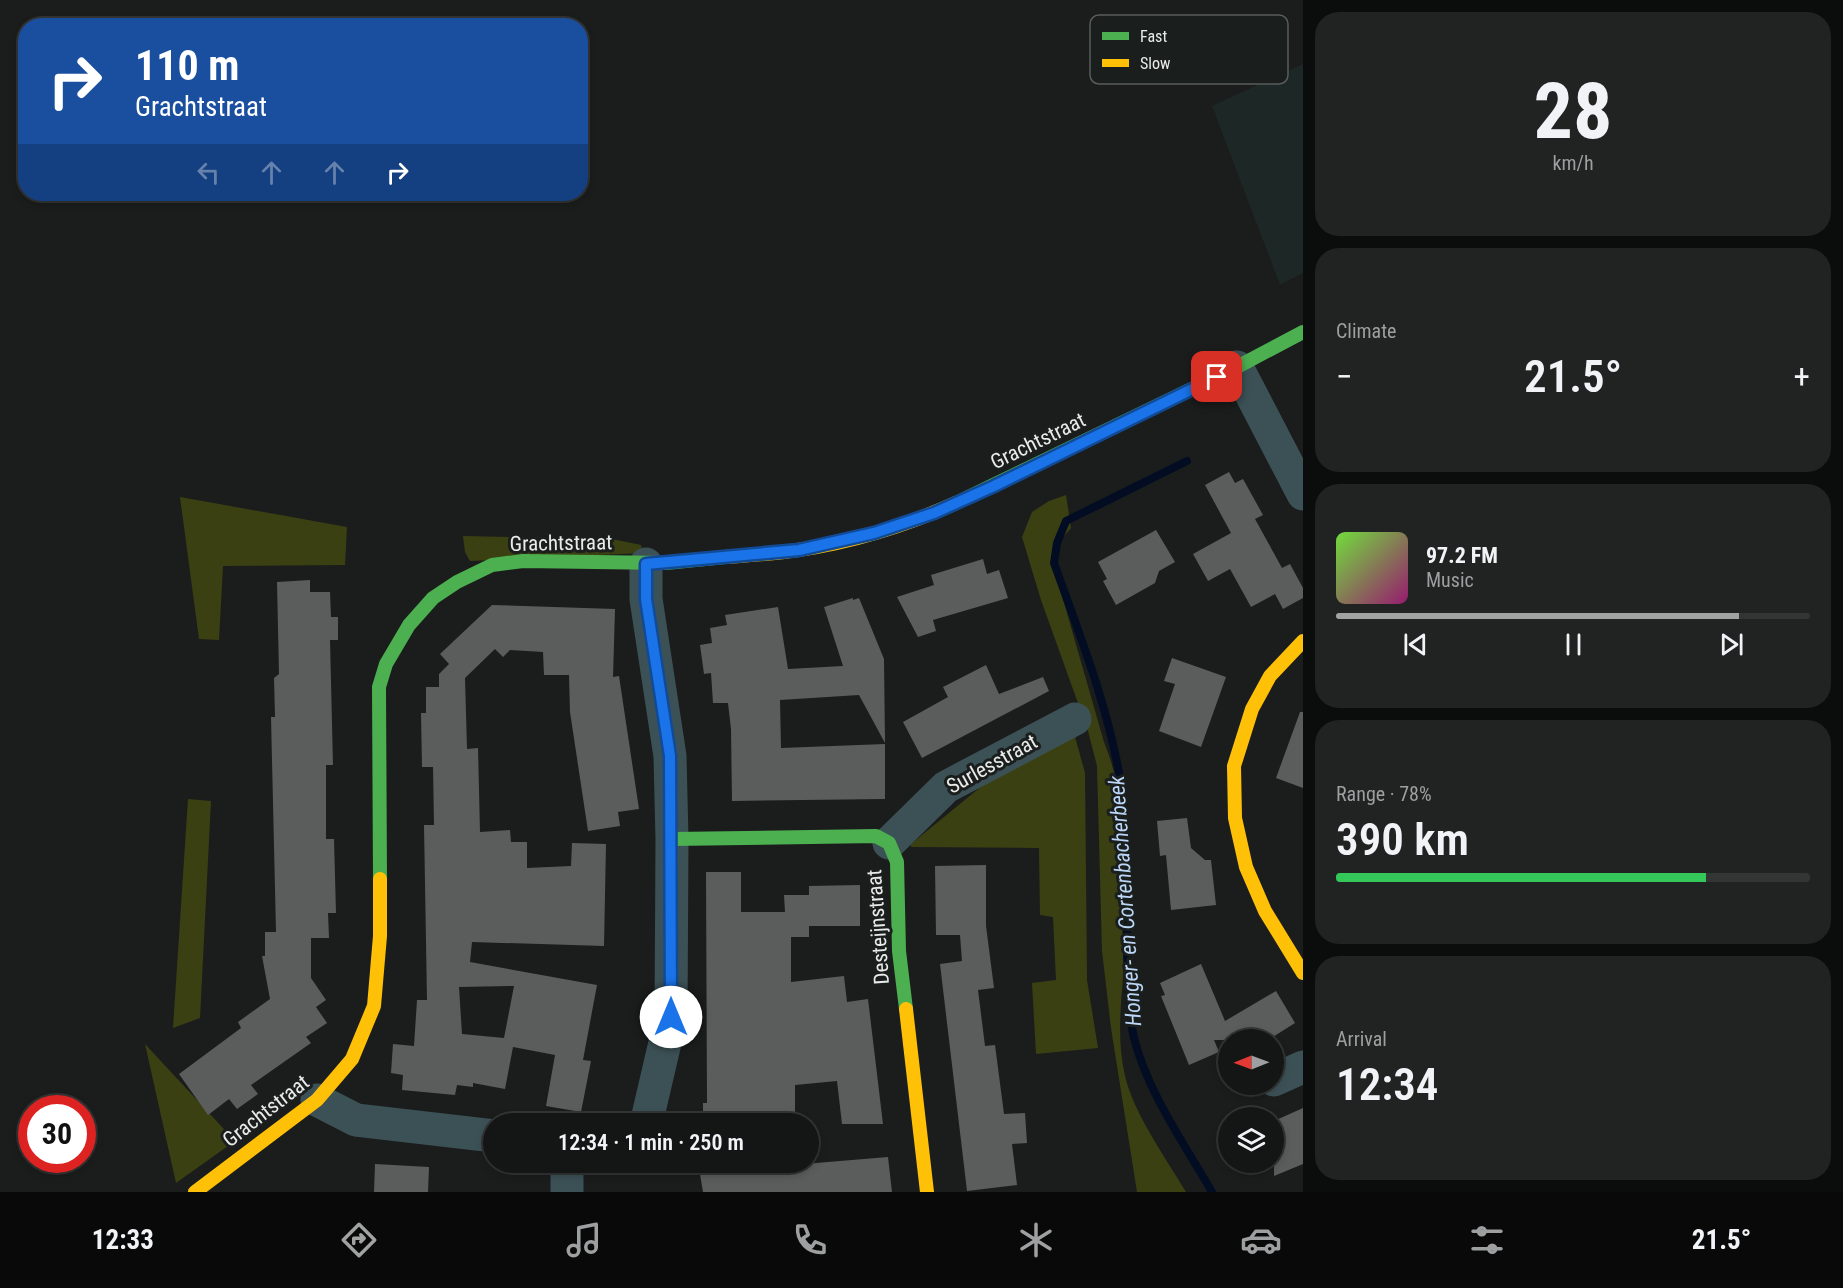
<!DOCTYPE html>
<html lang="en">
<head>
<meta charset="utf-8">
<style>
  body { margin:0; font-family:"Roboto Condensed",sans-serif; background:#212322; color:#f1f3f6; height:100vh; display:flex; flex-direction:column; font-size:22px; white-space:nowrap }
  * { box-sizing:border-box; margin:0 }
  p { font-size:20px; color:#9d9fa0 }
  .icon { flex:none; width:33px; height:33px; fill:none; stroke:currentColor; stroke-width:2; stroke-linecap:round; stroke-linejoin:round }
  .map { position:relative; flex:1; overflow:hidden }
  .drawer { display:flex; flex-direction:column; gap:12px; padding:12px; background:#0b0c0c; width:540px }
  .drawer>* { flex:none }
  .hud { position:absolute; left:18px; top:18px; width:570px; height:183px; border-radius:24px; box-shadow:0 3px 9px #0003,0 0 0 2px #333534; background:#1a4fa0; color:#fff; overflow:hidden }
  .needle { width:39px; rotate:269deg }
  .controls { position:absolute; left:1218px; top:1029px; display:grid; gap:12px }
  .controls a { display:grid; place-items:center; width:66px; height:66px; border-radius:50%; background:#141615; box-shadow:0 3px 9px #0003,0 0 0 2px #333534; font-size:30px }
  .speed { position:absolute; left:18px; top:1095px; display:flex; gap:12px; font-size:30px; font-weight:700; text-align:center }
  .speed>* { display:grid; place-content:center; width:78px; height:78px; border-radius:50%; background:#141615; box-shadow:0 3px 9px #0003,0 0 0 2px #333534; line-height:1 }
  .speed .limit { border:9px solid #d22; background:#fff; color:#111 }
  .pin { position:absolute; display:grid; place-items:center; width:51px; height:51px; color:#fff; margin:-26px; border-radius:12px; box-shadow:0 3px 9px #0006 }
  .me { position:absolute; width:66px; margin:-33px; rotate:0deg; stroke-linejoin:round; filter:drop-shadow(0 0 4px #0008) }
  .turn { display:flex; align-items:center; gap:21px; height:126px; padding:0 18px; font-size:27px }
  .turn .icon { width:78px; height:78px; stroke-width:2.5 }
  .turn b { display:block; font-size:42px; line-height:51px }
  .lanes { display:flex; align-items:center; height:57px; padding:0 18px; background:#0003; justify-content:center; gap:30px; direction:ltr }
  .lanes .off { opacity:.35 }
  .big { font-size:45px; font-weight:600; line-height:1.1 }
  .drawer .tile { flex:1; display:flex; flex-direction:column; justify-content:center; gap:9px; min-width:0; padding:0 21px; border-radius:24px; background:#212322 }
  .drawer .dial { align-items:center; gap:0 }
  .dial b { font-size:78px; line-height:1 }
  .song { display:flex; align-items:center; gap:18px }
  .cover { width:72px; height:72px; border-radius:9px; background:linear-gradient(135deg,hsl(100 70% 55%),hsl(320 70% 35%)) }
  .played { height:6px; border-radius:3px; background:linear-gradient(90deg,#a0a3a2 85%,#333534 85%) }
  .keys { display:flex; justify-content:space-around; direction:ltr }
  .heat { display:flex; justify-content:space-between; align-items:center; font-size:33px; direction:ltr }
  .charge { height:9px; border-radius:4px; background:linear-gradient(90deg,#34c759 78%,#333534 0) }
  .trip { position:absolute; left:483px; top:1113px; width:336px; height:60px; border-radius:30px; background:#141615; box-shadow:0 3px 9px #0003,0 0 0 2px #333534; font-weight:600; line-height:60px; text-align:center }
  .menu { display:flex; height:96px; justify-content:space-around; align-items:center; background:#080908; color:#9d9fa0 }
  .menu .icon { width:42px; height:42px }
  .menu .selected { color:#a0a3a2 }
  .menu b { font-size:27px; color:#f1f3f6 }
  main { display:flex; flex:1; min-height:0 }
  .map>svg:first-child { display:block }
  .built { fill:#1d2725 }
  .green { fill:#3b4012 }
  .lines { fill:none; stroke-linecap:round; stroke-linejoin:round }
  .stream { stroke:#020c23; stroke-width:8 }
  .building { fill:#5b5d5c; fill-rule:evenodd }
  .street { stroke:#3c5156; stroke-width:33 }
  .fast { stroke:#4caf50; stroke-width:14 }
  .slow { stroke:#ffc107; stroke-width:14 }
  .route-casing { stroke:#114b97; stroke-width:15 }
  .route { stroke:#1a73e8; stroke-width:10 }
  .labels { text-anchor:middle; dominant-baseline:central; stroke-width:6; stroke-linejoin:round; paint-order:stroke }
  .street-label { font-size:21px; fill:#e8ebea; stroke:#1a1e1d }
  .water-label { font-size:22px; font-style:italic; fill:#bbd6f6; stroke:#1a1e1d }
  .key { fill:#1a1e1d; stroke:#585c5a; stroke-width:1.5 }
  .key-label { font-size:16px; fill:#e8ebea }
</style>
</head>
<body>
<main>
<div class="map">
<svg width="1303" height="1192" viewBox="0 0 1303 1192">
  <rect width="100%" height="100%" fill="#1b1d1c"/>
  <!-- built -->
  <path class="built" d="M1303,64V273L1280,285L1212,106Z"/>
  <!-- green -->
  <path class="green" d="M1066,495L1071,528L1057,544L1056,575L1104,742C1130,807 1129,880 1125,949C1123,990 1115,1034 1125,1076C1134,1114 1166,1158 1186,1192H1137L1111,1028L1102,951L1097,766L1088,731L1041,600L1022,537L1032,512L1049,501Z
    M180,497L347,527L345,565L223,566L219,640L199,639Z
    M463,536L612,539L641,545L643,553L470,561L465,552Z
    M1074,733L1085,773L1087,980L1098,1048L1036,1054L1032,983L1056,980L1053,917L1040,915L1039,848L911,847V844L988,781Z
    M188,799L211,801L200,1018L173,1028Z
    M145,1044L235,1141L176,1183Z"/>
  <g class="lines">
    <!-- stream -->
    <path class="stream" d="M1187,461L1066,521L1057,543L1054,563C1080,636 1109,708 1121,785C1130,845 1124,914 1128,975C1129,996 1129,1018 1134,1038C1147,1091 1185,1145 1212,1192"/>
  </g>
  <!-- building -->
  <path class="building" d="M1229,472L1235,483L1243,479L1263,515L1255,519L1282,568L1290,564L1303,588V598L1283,609L1275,594L1251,607L1230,569L1208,581L1193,554L1231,533L1205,485Z
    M1156,530L1175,562L1159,571L1155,583L1116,605L1103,581L1107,579L1098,562Z
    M983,559L987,574L999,570L1008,598L933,620L936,631L918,637L897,597L934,585L931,575Z
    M310,580V592H330L331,617H338V640H330L333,765H326V839H334L336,913H328L329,938H311V978L326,1000L316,1007L327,1023L306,1037L311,1043L251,1085L258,1094L237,1109L229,1099L208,1115L179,1074L241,1028L238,1022L270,999L262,956H265V932H276L271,717H275L274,678L279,674L277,582Z
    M853,598V600L859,598L884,659L885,743L859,695L780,700L781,748L885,744V799L732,801L731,729L728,703H713L711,673L704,674L700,645L712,643L710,628L727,625L725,615L778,607L788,669L843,666L824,607Z
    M492,605L615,609L613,677L619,676L639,809L618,812L620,826L588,831L570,712L569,675H544L543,652L510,650L503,657L495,649L465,678L467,749L478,748L480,832L510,830L511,842H527V868L571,866L572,843L606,844L604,946L472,942L470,962L597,985L583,1060L591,1061L581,1112L546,1106L555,1055L513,1047L505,1089L473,1083V1087L457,1085L455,1095L402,1090L403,1075L391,1073L393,1044L414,1046L417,1000H427L424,825H434L433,767H422L421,713H426V687H439V674L449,664L440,654ZM514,986L504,1038L462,1034L459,987Z
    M1172,658L1226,677L1201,747L1159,731L1175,684L1164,681Z
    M986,665L999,694L1043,677L1049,691L922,758L903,722L948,697L943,687Z
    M1300,712H1303V788L1276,778Z
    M1187,818L1191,848L1205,860H1211L1216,905L1171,910L1166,855L1160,856L1157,821Z
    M986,865V926L994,988L978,990L985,1046L995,1045L1004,1114L1025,1113L1027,1143L1012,1144L1017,1185L967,1191L940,964L962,961L960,935H936L935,866Z
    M706,872H741V912H785L784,895H809V886L860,885V926H809V937H791V982L844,976L847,1002L868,999L883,1124H842L837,1081L795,1085V1124H693L692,1120L703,1118V1103H707Z
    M1201,964L1225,1021L1276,991L1295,1023L1268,1040H1214L1219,1052L1189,1065L1161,996L1165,995L1160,983Z
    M1303,1108V1164L1274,1176V1121Z
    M888,1157L892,1192H703L698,1162H754L755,1168Z
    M375,1164L429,1167L428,1192H374Z"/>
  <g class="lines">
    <!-- street -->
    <path class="street" d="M1237,367L1303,494
      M889,843L946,787L1075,719
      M1274,1080L1303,1067
      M317,1100L356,1120L494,1136
      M646,1124L671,1017L672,839L670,756L646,599V564
      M567,1192V1162"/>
    <!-- fast -->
    <path class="fast" d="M956,503L1237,367L1303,332
      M672,839L876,836L889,843L897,862L899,951L906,1009
      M380,879L379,687L386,664L409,625L433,598L457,582L492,565L523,561L666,563L725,557"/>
    <!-- slow -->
    <path class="slow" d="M725,557C750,555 774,554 798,550C852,542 907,525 956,503
      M1303,641L1270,676L1252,709L1234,766L1235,818L1246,867L1265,911L1303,973
      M906,1009L927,1192
      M195,1192L317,1100L352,1059L374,1006L380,936V879"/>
  </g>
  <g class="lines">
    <!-- route casing -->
    <g class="route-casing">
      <path id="route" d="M671,1017L670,756L646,599V564L799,550L874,533L934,513L994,486L1217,377"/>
    </g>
    <!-- route -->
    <use href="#route" class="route"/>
  </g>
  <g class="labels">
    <!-- street labels -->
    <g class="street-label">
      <text transform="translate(1038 441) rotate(-26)">Grachtstraat</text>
      <text transform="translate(561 543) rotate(-1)">Grachtstraat</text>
      <text transform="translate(992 764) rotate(-29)">Surlesstraat</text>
      <text transform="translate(878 927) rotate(-94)">Desteijnstraat</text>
      <text transform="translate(266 1111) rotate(-38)">Grachtstraat</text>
    </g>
    <!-- water labels -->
    <g class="water-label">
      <text transform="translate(1125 901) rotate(-94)">Honger- en Cortenbacherbeek</text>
    </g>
  </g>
  <!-- legend -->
  <rect x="1090" y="15" width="198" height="69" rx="9" class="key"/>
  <rect x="1102" y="32" width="27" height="8" fill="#4caf50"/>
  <rect x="1102" y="59" width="27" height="8" fill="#ffc107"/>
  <g class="key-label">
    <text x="1140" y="42">Fast</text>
    <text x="1140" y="69">Slow</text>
  </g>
</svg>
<div class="controls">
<a><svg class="needle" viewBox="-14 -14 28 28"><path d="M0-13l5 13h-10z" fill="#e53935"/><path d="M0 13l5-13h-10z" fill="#9d9fa0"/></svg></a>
<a><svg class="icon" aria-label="layers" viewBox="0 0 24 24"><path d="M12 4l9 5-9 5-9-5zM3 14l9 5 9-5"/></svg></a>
</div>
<div class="speed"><div class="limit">30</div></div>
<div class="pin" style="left:1217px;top:377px;background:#d93025"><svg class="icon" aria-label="arrive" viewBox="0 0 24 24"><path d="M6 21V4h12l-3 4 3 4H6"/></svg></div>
<svg class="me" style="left:671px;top:1017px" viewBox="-20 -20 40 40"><circle r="19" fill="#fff"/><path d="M0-13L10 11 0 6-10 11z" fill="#1a73e8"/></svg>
<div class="trip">12:34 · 1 min · 250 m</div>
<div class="hud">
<div class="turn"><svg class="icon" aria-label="right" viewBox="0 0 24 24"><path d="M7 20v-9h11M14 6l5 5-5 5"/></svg><div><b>110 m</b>Grachtstraat</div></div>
<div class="lanes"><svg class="icon off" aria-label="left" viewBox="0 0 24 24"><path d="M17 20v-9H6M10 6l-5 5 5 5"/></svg><svg class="icon off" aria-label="ahead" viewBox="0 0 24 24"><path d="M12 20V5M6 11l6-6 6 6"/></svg><svg class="icon off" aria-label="ahead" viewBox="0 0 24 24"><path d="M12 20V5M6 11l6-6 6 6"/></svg><svg class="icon" aria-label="right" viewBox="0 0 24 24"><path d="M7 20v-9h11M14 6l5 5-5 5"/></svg></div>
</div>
</div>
<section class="drawer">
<div class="tile dial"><b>28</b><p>km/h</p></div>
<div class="tile"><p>Climate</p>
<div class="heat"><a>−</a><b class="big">21.5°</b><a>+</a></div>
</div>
<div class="tile">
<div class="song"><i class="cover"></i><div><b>97.2 FM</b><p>Music</p></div></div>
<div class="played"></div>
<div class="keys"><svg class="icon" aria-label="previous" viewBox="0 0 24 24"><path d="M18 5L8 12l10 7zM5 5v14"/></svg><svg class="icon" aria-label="pause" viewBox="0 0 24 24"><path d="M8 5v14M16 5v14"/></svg><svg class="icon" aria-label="next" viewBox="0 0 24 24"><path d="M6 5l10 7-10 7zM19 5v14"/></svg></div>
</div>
<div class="tile"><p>Range · 78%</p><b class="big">390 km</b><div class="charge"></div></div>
<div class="tile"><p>Arrival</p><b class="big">12:34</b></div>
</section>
</main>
<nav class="menu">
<b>12:33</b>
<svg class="icon selected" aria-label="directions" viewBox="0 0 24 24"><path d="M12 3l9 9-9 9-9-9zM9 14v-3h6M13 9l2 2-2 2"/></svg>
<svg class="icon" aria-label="music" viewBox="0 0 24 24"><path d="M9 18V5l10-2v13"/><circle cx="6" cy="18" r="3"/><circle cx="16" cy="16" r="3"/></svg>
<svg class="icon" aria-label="phone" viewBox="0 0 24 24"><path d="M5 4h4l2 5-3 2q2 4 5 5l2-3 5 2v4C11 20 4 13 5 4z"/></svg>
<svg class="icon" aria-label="climate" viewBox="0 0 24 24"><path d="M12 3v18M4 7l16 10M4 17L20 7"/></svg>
<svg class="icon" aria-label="car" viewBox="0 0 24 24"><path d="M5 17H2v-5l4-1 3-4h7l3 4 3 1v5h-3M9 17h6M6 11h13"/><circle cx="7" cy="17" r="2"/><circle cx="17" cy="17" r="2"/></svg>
<svg class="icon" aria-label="filters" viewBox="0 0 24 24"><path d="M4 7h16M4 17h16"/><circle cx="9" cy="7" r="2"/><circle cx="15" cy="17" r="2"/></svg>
<b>21.5°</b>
</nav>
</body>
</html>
